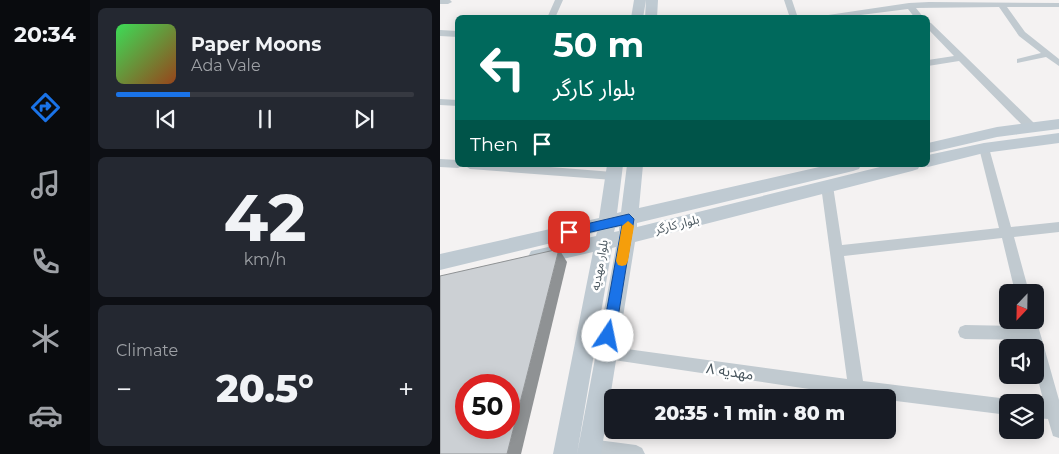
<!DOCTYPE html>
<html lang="en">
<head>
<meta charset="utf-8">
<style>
  body { margin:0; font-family:Montserrat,"Noto Sans Arabic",sans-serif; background:#242831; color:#f1f3f6; height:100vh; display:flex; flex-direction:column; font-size:19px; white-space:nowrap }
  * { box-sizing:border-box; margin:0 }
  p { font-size:16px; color:#9ea1a6 }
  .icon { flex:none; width:28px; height:28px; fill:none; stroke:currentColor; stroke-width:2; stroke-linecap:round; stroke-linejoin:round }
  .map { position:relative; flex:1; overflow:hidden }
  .side { display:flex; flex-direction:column; gap:8px; padding:8px; background:#0d0f14; width:350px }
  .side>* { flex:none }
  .banner { position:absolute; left:15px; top:15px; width:475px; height:152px; border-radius:8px; box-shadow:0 2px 12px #0003; background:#00695c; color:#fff; overflow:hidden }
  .needle { width:32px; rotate:202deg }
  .tools { position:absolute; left:559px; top:284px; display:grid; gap:10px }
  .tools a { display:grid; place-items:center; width:45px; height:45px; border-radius:8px; background:#171b24; box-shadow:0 2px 12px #0003; font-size:25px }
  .speed { position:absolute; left:15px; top:374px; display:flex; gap:10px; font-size:25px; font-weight:700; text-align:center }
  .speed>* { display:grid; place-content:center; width:65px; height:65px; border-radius:50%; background:#171b24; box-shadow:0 2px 12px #0003; line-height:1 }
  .speed .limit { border:8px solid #d22; background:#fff; color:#111 }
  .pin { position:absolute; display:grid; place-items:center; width:42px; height:42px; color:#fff; margin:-21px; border-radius:10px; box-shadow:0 2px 8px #0006 }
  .me { position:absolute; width:55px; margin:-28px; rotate:11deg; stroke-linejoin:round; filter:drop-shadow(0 0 4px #0008) }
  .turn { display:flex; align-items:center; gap:18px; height:105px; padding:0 15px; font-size:22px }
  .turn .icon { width:65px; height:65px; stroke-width:2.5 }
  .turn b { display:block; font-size:35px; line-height:42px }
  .then { display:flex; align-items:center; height:48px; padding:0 15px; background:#0003; gap:10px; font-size:19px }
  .big { font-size:38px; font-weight:800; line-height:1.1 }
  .side .widget { flex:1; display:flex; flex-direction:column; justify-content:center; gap:8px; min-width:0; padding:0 18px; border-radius:8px; background:#242831 }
  .side .dial { align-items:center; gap:0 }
  .dial b { font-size:65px; line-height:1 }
  .song { display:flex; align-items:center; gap:15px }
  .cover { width:60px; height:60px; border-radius:8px; background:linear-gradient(135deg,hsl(130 70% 55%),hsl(20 70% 35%)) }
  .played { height:5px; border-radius:2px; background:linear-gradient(90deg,#1a73e8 25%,#363941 25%) }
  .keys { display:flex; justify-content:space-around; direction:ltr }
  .heat { display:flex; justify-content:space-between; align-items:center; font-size:28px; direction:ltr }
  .trip { position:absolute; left:164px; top:389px; width:292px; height:50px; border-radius:8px; background:#171b24; box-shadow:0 2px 12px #0003; font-weight:800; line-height:50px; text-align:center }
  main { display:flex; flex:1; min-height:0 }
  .tab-bar { display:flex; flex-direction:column; width:90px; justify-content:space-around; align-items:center; background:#090b0e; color:#9ea1a6 }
  .tab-bar .icon { width:35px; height:35px }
  .tab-bar .current { color:#1a73e8 }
  .tab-bar b { font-size:22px; color:#f1f3f6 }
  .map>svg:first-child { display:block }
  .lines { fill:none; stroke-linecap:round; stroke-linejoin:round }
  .street { fill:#c1cad0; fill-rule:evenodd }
  .secondary { fill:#bfcad2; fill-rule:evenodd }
  .shaded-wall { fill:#8f9294 }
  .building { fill:#ccd0d4; stroke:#8f9294; fill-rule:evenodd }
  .route { fill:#1a73e8; stroke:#114b97 }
  .slow { fill:#f59e0b }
  .labels { text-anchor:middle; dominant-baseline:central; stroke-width:5; stroke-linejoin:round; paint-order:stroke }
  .street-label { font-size:12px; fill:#4a575f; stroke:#fff }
  .near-street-label { font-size:15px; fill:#4a575f; stroke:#fff }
</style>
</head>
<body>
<main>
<nav class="tab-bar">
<b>20:34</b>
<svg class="icon current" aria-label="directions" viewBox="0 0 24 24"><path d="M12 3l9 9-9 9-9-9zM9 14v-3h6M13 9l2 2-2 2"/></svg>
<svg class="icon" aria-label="music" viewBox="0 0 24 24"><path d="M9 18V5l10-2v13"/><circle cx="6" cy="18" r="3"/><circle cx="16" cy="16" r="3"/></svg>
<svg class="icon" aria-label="phone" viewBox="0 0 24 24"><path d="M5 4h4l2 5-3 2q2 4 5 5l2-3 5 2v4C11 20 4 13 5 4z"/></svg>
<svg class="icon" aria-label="climate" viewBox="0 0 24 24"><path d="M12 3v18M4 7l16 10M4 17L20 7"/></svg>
<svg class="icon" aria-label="car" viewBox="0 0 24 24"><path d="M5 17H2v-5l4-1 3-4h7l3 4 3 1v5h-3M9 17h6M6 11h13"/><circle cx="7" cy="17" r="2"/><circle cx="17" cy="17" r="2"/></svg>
</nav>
<section class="side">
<div class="widget">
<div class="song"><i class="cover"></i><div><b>Paper Moons</b><p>Ada Vale</p></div></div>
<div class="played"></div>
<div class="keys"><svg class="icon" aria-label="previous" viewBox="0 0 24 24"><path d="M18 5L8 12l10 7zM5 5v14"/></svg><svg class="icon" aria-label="pause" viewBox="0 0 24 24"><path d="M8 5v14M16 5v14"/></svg><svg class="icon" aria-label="next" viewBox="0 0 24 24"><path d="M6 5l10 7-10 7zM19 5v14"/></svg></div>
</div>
<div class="widget dial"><b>42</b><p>km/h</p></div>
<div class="widget"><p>Climate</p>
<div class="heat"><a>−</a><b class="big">20.5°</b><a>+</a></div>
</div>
</section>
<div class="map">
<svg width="619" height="454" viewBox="0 0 619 454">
  <rect width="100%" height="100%" fill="#f4f2f2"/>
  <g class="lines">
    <!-- street -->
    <path class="street" d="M0,0H10L12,2L8,4H0Z
      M115,0H123L115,18H107Z
      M344,0H352L358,18H350Z
      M489,2L619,3V7H567L585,32L619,59V66L606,57L577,63V59L601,53L579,36L559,7L476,8L484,18H475L468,9L397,18H368L469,3Z
      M488,22L491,23L594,123L595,126L594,129H586L519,61L488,66V60L514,56L488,29Z
      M0,30L18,31V37L0,36Z
      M0,99L18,100V106L0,105Z
      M544,144L549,148L571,227L619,222V232L574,237L589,292H575L562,238L404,256L423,381L568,399L574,402H568V415L448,400V398L416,396L160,358L157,353L160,348L165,346L407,379L381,186L383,183L387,182L393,186L402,245L559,228L539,148Z
      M0,159L18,160V165H23L18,168L0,167Z
      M24,165H85L173,172L179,176L173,180L30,169Z
      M595,315L619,400V438L613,436L608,419L595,418L594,402L604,403L595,368V348H590L588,340L525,339L520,337L518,332L520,327L525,325L584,326L583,320H595Z
      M150,439L196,445L202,448L205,454H146L142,447L144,441Z"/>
    <!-- secondary -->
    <path class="secondary" d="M194,0H206L203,18H191Z
      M206,0H218L217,18H205Z
      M619,119V129L557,137L488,153V143L557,127Z
      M619,133V143L544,153L488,167L482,165H488V155L544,143Z
      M167,165H183L177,213L181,212L187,165H203L199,208L388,165H421L419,169L413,171L197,223V227L448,165H480L478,169L472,171L195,242L161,454H137L176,247L172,248L137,454H113L153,252L97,265L91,263L88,257L91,251L156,236L157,232L0,270V254L159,218ZM179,227V231L174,232L175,228Z"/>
  </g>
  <!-- shaded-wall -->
  <path class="shaded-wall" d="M119,249L127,262L81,454H67Z"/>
  <!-- building -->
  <path class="building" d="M119,249L67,454H0V276ZM26,385H69V428H26Z"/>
  <!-- route -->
  <path class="route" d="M189,214L194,219L175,336L173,340L168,342L164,340L162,336L182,225L129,237L125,236L124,232L125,229L129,228Z"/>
  <!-- slow -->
  <path class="slow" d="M188,221L194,226L188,261L186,265L182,266L178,265L176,261L182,226Z"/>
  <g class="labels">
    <!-- street labels -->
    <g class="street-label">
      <text transform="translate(237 224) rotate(-14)">بلوار کارگر</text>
      <text transform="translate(159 265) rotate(-80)">بلوار مهدیه</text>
    </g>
    <!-- near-street labels -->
    <g class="near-street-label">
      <text transform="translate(290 371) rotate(8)">مهدیه ۸</text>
    </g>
  </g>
</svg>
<div class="tools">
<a><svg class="needle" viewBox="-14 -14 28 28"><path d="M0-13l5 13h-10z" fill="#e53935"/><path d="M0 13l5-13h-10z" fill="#9ea1a6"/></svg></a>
<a><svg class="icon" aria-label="sound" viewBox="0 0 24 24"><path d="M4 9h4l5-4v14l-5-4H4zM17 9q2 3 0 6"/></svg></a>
<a><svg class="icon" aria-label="layers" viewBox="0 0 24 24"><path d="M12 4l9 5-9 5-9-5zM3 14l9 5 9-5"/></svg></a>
</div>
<div class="speed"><div class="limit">50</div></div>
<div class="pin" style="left:129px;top:232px;background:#d93025"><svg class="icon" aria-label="arrive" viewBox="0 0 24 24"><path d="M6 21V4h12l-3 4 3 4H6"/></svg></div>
<svg class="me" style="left:168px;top:336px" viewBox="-20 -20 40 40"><circle r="19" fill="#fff"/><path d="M0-13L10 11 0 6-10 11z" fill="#1a73e8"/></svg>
<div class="trip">20:35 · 1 min · 80 m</div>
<div class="banner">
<div class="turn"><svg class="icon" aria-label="left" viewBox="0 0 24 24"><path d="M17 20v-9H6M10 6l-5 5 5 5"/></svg><div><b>50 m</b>بلوار کارگر</div></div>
<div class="then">Then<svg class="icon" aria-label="arrive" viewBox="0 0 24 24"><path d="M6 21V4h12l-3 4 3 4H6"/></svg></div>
</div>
</div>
</main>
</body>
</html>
